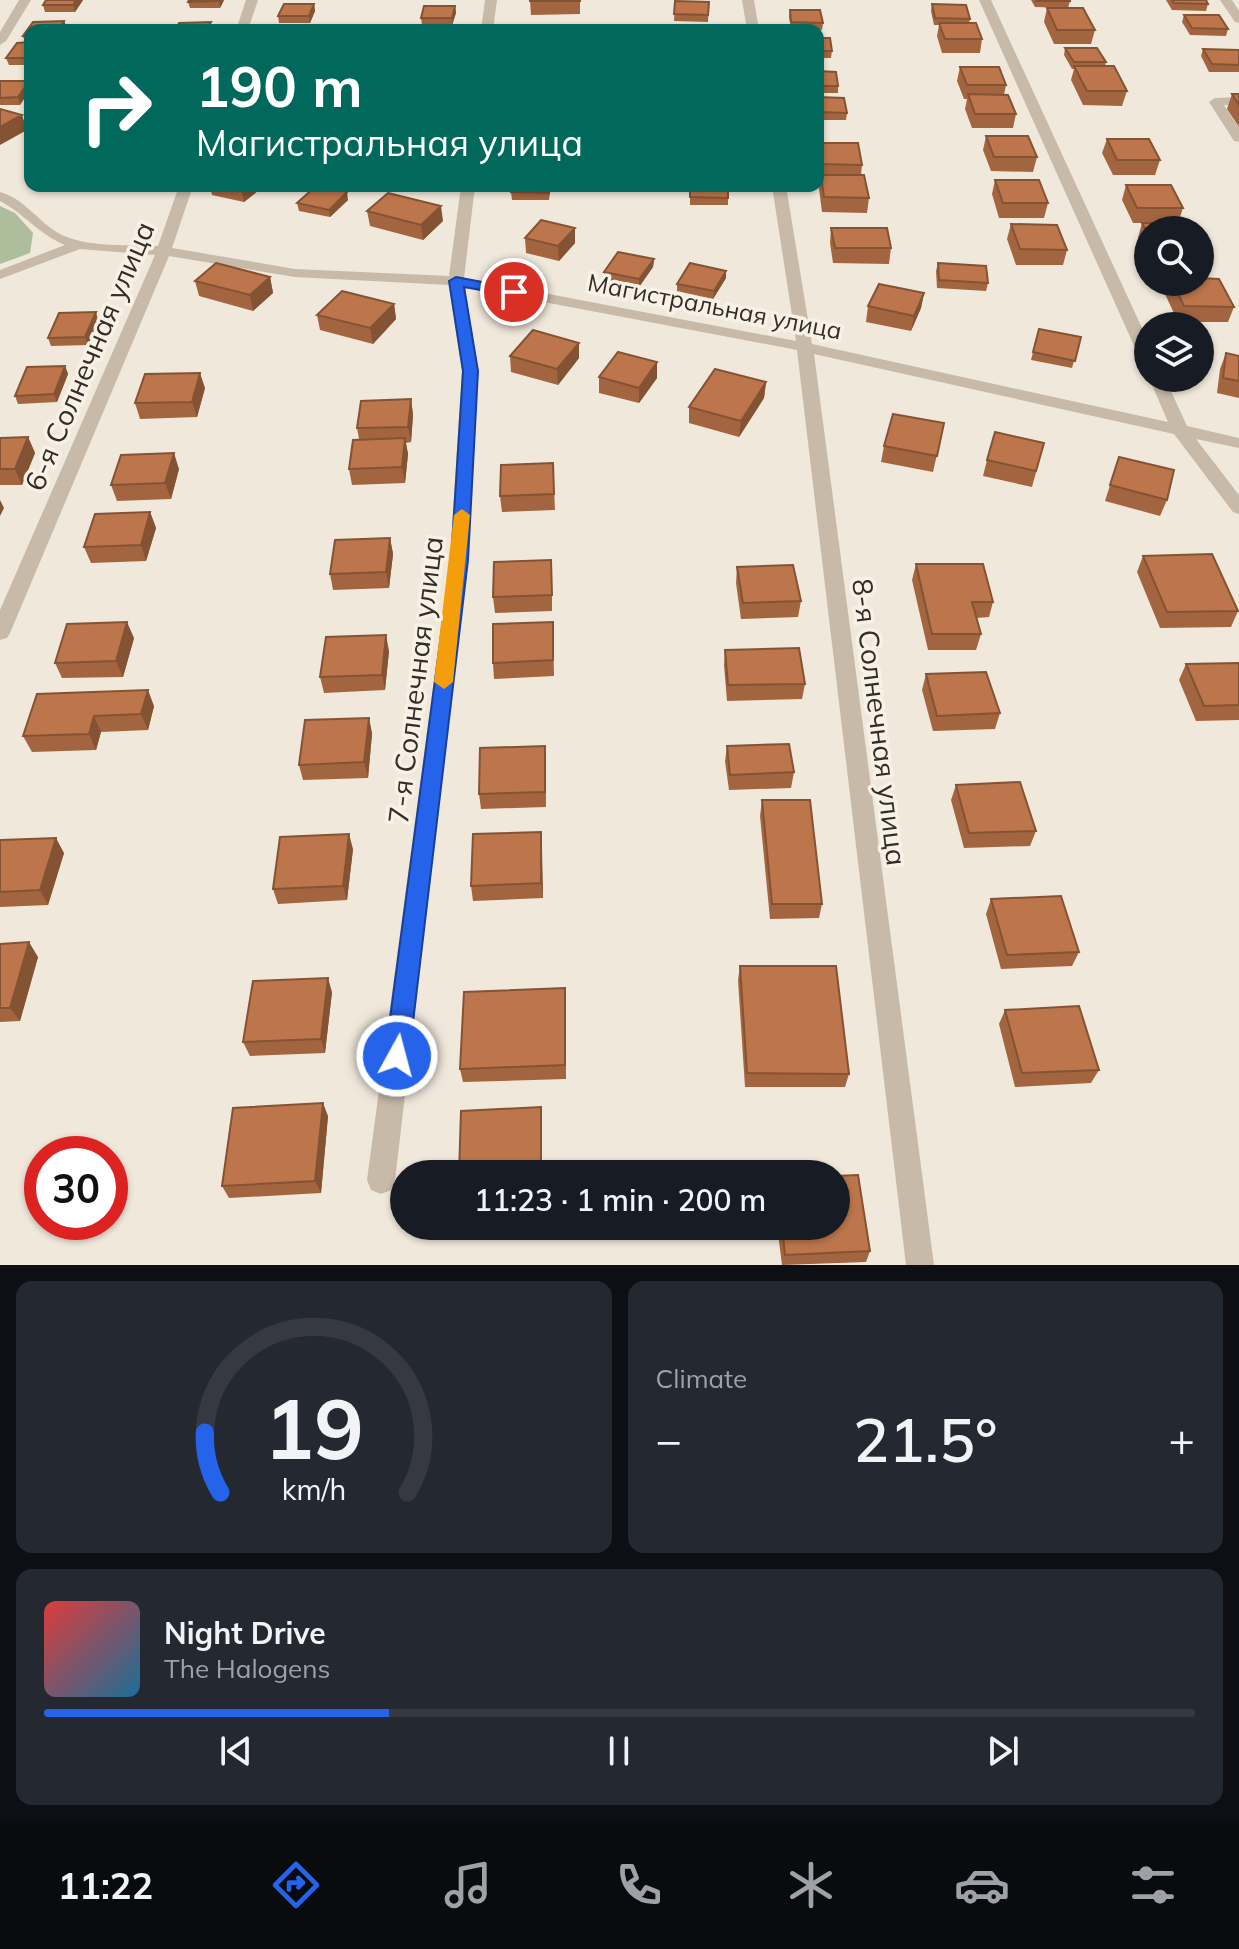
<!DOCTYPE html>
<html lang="en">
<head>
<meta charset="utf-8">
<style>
  body { margin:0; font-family:Mulish,sans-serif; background:#242831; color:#f1f3f6; height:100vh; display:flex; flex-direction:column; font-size:30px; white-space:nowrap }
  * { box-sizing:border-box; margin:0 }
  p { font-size:26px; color:#9ea1a6 }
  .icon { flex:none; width:44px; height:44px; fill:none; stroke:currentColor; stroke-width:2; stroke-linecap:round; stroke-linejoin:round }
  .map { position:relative; height:1265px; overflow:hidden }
  .details { display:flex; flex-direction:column; gap:16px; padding:16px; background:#0d0f14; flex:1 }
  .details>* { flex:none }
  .hud { position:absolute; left:24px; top:24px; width:800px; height:168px; border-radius:16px; box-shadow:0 2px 6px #0004; background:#00695c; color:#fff; overflow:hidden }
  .tools { position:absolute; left:1134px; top:216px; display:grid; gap:16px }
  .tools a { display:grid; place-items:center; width:80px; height:80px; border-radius:50%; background:#171b24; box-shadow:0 2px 6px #0004; font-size:40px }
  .speed { position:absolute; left:24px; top:1136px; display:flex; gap:16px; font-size:40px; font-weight:700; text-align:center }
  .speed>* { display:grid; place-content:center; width:104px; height:104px; border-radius:50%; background:#171b24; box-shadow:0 2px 6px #0004; line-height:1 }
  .speed .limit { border:12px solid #d22; background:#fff; color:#111 }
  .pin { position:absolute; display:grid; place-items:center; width:68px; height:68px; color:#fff; margin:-34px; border:4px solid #fff; border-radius:50%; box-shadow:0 2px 8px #0007 }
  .me { position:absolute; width:88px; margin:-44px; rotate:7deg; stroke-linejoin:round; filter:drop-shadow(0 0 6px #0008) }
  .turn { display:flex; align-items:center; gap:28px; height:168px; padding:0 40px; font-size:36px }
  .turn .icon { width:104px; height:104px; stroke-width:2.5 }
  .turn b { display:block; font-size:56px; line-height:68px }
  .big { font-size:60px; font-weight:600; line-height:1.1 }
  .details .card { flex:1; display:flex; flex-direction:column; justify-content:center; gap:12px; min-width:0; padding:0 28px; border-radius:16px; background:#242831 }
  .details .dial { align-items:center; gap:0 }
  .dial svg { height:208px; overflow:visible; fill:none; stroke:#363941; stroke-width:7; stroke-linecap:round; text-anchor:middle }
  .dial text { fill:#f1f3f6; stroke:none }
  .song { display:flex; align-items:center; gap:24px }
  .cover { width:96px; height:96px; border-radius:12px; background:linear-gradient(135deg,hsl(0 70% 55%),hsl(200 70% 35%)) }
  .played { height:8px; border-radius:4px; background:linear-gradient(90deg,#2563eb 30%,#363941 30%) }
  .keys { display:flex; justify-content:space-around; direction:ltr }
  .heat { display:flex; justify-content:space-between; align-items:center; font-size:44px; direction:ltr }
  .details .tiles { flex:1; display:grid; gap:16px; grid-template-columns:1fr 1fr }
  .card:last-child { grid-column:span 2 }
  .trip { position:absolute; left:390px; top:1160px; width:460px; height:80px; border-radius:40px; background:#171b24; box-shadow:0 2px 6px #0004; font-weight:600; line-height:80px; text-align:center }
  .tab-bar { display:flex; height:128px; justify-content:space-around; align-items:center; background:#090b0e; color:#9ea1a6 }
  .tab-bar .icon { width:56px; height:56px }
  .tab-bar .active { color:#2563eb }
  .tab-bar b { font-size:36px; color:#f1f3f6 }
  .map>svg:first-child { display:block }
  .green { fill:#aebd9c }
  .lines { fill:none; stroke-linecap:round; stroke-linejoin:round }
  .service { fill:#c7baa8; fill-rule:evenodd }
  .minor { fill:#c7baa8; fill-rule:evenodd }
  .wall { fill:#a36540 }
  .shaded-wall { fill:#845334 }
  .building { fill:#bd764b; stroke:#845334; stroke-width:2 }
  .route { fill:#2563eb; stroke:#184099; stroke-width:2 }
  .slow { fill:#f59e0b }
  .labels { text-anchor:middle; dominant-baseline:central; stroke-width:7; stroke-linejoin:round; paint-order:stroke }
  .far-street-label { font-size:24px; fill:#342d27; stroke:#f8f2e6 }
  .street-label { font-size:28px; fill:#342d27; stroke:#f8f2e6 }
</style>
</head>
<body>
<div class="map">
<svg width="1239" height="1265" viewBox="0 0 1239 1265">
  <rect width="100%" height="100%" fill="#f0e8db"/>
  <!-- green -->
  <path class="green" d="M0,206L15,213L33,233L30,253L0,264Z"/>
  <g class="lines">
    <!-- service -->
    <path class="service" d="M1239,97V105H1224L1239,128V142L1234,141L1209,102L1215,98Z"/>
    <!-- minor -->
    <path class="minor" d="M19,0H31L6,41L0,45V32Z
      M246,0H258L248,30H236Z
      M485,0H497L493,30H481Z
      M742,0H754L759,30H747Z
      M979,0H991L1148,341V364L1140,359Z
      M1220,0H1232L1239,11V23L1235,22Z
      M179,186H193L172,248L295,269L449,276L461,186H475L464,278L796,341L772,186H786L812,344L1168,422L1149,378H1165L1187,426L1239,438V448L1196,439L1239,495V514L1233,512L1174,434L814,354L934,1265H906L797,350L465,287L478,371L468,560L395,1180L391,1190L381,1194L371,1190L367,1180L450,560L462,371L449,285L295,277L169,256L10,633L7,638L0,640V610L155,255L80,249L0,279V270L65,245C37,233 26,215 0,201V192C23,199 33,215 52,229C79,249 126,244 158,246Z"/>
  </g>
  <!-- wall -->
  <path class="wall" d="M83,0L75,12H45L43,5Z
    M224,0L220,8H190L188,2Z
    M530,0H580V14L531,15Z
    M1031,0H1070V1L1068,8L1035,7Z
    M1166,0H1206L1208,4L1206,11L1172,10Z
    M675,1L709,2L708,22L674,21Z
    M314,4L315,11L310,23H279L278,16Z
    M932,4L970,19L969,23L982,39L980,53H942L937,36L939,25H934L931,11Z
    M455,6L456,13L452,25H422L421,18Z
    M1047,8L1095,30L1091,44H1054L1044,22Z
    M790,10L823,23L822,30L791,29L789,17Z
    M1184,15L1228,29L1226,36L1190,35L1182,22Z
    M64,21L67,28L65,30H30V65H9L6,58L17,43L25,42L23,36L33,22Z
    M818,38L832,51L831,58H818Z
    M1065,48L1106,62L1105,66L1127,91L1122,106L1083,105L1071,80L1074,69H1072L1064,55Z
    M1203,49L1239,50V72H1209L1201,56Z
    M960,67L1006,85L1004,95L1016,114L1013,128H972L965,109L967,99H964L957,81Z
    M818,71L838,86V93H818Z
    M0,81H29L20,105H0Z
    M1232,94H1239V127L1227,109Z
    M818,97L847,113L846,120H818Z
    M986,136L1037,157L1033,172L991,171L983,150Z
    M1107,139L1160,160L1155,175H1113L1102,153Z
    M818,143L862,165L861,175L869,198L867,213L822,212L819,189L820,179H818Z
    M995,180L1048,203L1044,218H999L992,194Z
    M1126,185L1183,208L1178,223L1148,230V260L1138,238L1142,223H1133L1122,200Z
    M210,186H264L244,202L212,195Z
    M551,186L549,200H512L511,192Z
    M690,186L728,198V205H690Z
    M348,200L330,217L299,211L297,203Z
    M367,211L443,221L423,240L370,226Z
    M1011,224L1067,250L1063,265H1016L1007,239Z
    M831,228L891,248L889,264L833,263L830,243Z
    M525,238L575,243L559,261L526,253Z
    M654,259L653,267L639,287L604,280V272Z
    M938,263L988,283L986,291L937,288L936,271Z
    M270,277L273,293L253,311L199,296L195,281Z
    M726,278L713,299L677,291V284Z
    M1169,282H1200L1234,307L1228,322H1178L1165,294Z
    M924,293L921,308L911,331L866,322L868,306Z
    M394,304L396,319L373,344L320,330L317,315Z
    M98,320L88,345L51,346L48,338Z
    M1039,329L1081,337L1072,368L1031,360Z
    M1226,353L1239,356V398L1217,393L1220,369Z
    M510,356L579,358L558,385L511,372Z
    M657,362V378L639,403L599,393V377Z
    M65,366L68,374L57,402L18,404L15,396Z
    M766,382L764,398L739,437L689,423V407Z
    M205,388L197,417L140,419L135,403Z
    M411,399L413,415L411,442L406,443L408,454L405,483L352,485L349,469L359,439L357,428Z
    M944,423L933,472L881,462L884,446Z
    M28,437L35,453L22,485H0V438Z
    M1044,443L1032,487L983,476L987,460Z
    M1119,457L1167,500L1160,516L1105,501Z
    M553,463L555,510L502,512L500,496Z
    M179,469L171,499L117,501L111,485Z
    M150,512L156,528L146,561L91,563L84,547Z
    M390,538L393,554L389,588L333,590L330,574Z
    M1143,556L1238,611L1231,627L1160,628L1137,572Z
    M916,564L993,602L989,617L976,618L981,634L976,650H928L912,580Z
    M737,567L801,601L798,617L741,619L736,583Z
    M552,576V611L495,613L493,597Z
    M553,622L554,676L494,679L493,663Z
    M134,638L123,677L62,678L55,663Z
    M725,650L805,684L802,699L727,701L724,665Z
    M389,651L385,690L324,693L320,677Z
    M1239,663V720L1196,721L1179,680L1186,664Z
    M926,674L1000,713L995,729L933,731L922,690Z
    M37,694L154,706L148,730L101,732L96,750L32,752L23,736Z
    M369,718L372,734L368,778L303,780L299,765Z
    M727,746L794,772L791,788L729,790L725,761Z
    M546,761V807L481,809L479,794Z
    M956,785L1036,831L1030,846L964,848L951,800Z
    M762,800L822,904L819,918L770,919L760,816Z
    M541,832L543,898L473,901L471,886Z
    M0,840L64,853L48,905L0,907Z
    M353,849L347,900L278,904L273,889Z
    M991,899L1079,952L1072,966L1001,969L986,914Z
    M0,944L38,957L20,1021L0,1022Z
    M740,966L849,1074L845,1087H745L738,980Z
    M332,992L325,1053L250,1056L243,1042Z
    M566,1002V1079L463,1082L460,1069Z
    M1005,1010L1099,1070L1091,1083L1015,1087L999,1024Z
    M328,1116L321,1193L229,1198L222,1186Z
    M777,1226H836L870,1251L866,1262L782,1265Z"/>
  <!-- shaded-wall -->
  <path class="shaded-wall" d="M76,0H83L75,12L73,5Z
    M220,0H224L220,8L219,1Z
    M314,4L315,11L310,23L309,16Z
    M455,6L456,13L452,25V18Z
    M64,21L67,28L65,30H59Z
    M29,81L30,90L20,105L18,97Z
    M22,115L27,130L0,145V127Z
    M242,186H264L244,202L241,187Z
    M347,192L348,200L330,217L329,210Z
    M441,206L443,221L423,240L421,225Z
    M575,228V243L559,261L558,246Z
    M654,259L653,267L639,287V279Z
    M726,271V278L713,299L714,291Z
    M270,277L273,293L253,311L250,295Z
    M924,293L921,308L911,331L914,316Z
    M394,304L396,319L373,344L370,328Z
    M96,312L98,320L88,345L85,337Z
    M579,343V358L558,385L557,369Z
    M657,362V378L639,403V388Z
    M65,366L68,374L57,402L54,394Z
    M200,373L205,388L197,417L192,402Z
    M766,382L764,398L739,437L741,421Z
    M411,399L413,415L411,442L408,427Z
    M28,437L35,453L22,485L15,469Z
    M405,438L408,454L405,483L402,467Z
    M174,453L179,469L171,499L165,483Z
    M0,500L4,508L0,516Z
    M150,512L156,528L146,561L141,545Z
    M390,538L393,554L389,588L386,572Z
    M127,622L134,638L123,677L116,661Z
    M386,635L389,651L385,690L382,675Z
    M148,690L154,706L148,730L141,714Z
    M94,716L101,732L96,750L89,734Z
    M369,718L372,734L368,778L364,762Z
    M541,832L542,847L543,898L541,883Z
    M349,834L353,849L347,900L343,886Z
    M56,838L64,853L48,905L40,890Z
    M29,942L38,957L20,1021L10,1008Z
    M328,978L332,992L325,1053L321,1039Z
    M323,1103L328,1116L321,1193L315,1181Z
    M541,1107L542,1120V1174H541Z"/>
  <!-- building -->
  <path class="building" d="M46,0H76L73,5H43Z
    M189,0H220L219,1L188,2Z
    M530,0H580V1H530Z
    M1036,0H1070V1H1036Z
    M1172,0H1206L1208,4L1174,3Z
    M675,1L709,2L708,15L674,14Z
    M284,4H314L309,16H278Z
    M932,4L966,5L970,19L935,18Z
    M424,6H455L452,18H421Z
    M1047,8H1083L1095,30H1057Z
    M790,10H820L823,23L791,22Z
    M1184,15H1219L1228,29L1192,28Z
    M64,21L59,30H30V36H23L33,22Z
    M211,22L207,30H176L179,23Z
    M939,23H976L982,39H945Z
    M273,26L304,27L302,30H271Z
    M419,27H450V30H418Z
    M818,38H830L832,51H818Z
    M30,42V58H6L17,43Z
    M1065,48H1097L1106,62H1074Z
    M1203,49L1239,50V65L1212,64Z
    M1074,66H1114L1127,91H1087Z
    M960,67H999L1006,85H967Z
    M818,71L836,72L838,86H818Z
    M0,81H29L18,97L0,98Z
    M968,94L1008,95L1016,114H975Z
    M1232,94H1239V105Z
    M818,97L844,98L847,113L818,112Z
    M0,109L22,115L0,127Z
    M986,136H1028L1037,157H994Z
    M1107,139H1149L1160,160H1117Z
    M818,143H858L862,165L819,164Z
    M821,175H864L869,198L824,197Z
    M995,180H1039L1048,203H1003Z
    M1126,185H1171L1183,208H1137Z
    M316,186H318L347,192L329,210L297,203Z
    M512,186H550L549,193L511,192Z
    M690,186H728V198L690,197Z
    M388,193L441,206L421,225L367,211Z
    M541,220L575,228L558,246L525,238Z
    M1142,223H1189L1192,230H1148V234Z
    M1011,224L1057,225L1067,250L1020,249Z
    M831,228H887L891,248H835Z
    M618,252L654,259L639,279L604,272Z
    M216,263L270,277L250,295L195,281Z
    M690,263L726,271L714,291L677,284Z
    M938,263L986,266L988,283L939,280Z
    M1200,278L1219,279L1234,307L1184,306L1172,282H1200Z
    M879,284L924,293L914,316L868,306Z
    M342,291L394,304L370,328L317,315Z
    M96,312L85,337L48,338L59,313Z
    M1039,329L1081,337L1075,361L1033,352Z
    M533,330L579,343L557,369L510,356Z
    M618,352L657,362L639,388L599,377Z
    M1226,353L1239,356V381L1223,378Z
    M65,366L54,394L15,396L27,367Z
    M715,369L766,382L741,421L689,407Z
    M200,373L192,402L135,403L145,374Z
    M411,399L408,427L357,428L361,401Z
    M893,414L944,423L937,456L884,446Z
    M995,432L1044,443L1036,471L987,460Z
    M28,437L15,469H0V438Z
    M405,438L402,467L349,469L353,440Z
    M174,453L165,483L111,485L121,455Z
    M1119,457L1174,470L1167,500L1110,485Z
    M553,463L554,494L500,496L501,465Z
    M150,512L141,545L84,547L95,514Z
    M390,538L386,572L330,574L335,540Z
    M1212,554L1238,611L1167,612L1143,556Z
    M551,560L552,595L493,597L494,562Z
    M916,564H983L993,602H972L981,634H932Z
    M793,565L801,601L743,603L737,567Z
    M127,622L116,661L55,663L67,624Z
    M553,622V660L493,663V624Z
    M386,635L382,675L320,677L326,637Z
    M799,648L805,684L728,685L725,650Z
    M1239,663V705L1204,706L1186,664Z
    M986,672L1000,713L937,716L926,674Z
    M148,690L141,714L94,716L89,734L23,736L37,694Z
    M369,718L364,762L299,765L305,720Z
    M789,744L794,772L730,775L727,746Z
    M545,746V792L479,794L480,748Z
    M1020,782L1036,831L969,833L956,785Z
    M762,800H810L822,904H772Z
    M541,832V883L471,886L473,834Z
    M349,834L343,886L273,889L280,837Z
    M56,838L40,890L0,892V840Z
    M1061,896L1079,952L1007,955L991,899Z
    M29,942L10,1008H0V944Z
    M740,966H836L849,1074L747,1073Z
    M328,978L321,1039L243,1042L253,981Z
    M565,988V1065L460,1069L464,992Z
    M1079,1006L1099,1070L1022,1073L1005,1010Z
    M323,1103L315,1181L222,1186L233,1108Z
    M541,1107V1174H459L461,1111Z
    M858,1175L870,1251L785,1255L782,1226H836V1176Z"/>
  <!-- route -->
  <path class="route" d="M456,277L514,288L521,292L514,296L464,287L478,371L468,560L409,1056L405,1064L397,1067L388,1064L385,1056L451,560L463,371L449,281Z"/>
  <!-- slow -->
  <path class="slow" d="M462,509L470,515L453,682L444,689L434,682L454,515Z"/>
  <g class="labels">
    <!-- far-street labels -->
    <g class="far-street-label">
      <text transform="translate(715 306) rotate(11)">Магистральная улица</text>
    </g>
    <!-- street labels -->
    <g class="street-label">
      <text transform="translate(89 356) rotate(-67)">6-я Солнечная улица</text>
      <text transform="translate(415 680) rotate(-83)">7-я Солнечная улица</text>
      <text transform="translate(880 722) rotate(83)">8-я Солнечная улица</text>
    </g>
  </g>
</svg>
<div class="tools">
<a><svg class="icon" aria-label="search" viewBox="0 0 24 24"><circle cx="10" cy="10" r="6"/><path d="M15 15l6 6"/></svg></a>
<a><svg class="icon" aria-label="layers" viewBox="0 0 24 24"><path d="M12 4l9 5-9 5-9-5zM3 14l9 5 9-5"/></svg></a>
</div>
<div class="speed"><div class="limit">30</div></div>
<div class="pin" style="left:514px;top:292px;background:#d93025"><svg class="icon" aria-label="arrive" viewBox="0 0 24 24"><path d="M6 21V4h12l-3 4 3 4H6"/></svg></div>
<svg class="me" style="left:397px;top:1056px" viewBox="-20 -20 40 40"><circle r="17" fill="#2563eb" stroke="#fff" stroke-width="3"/><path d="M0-11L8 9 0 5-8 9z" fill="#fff"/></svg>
<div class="trip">11:23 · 1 min · 200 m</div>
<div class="hud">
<div class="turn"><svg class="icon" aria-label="right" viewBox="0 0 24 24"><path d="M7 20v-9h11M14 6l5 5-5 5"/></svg><div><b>190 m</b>Магистральная улица</div></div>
</div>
</div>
<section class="details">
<div class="tiles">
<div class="card dial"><svg viewBox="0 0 100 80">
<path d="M14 69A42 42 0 1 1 86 69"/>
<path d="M14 69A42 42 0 0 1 8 46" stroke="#2563eb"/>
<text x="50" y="56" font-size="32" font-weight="700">19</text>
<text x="50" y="72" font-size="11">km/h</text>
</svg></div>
<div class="card"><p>Climate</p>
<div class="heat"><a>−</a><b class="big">21.5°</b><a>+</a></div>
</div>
<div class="card">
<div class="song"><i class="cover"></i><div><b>Night Drive</b><p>The Halogens</p></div></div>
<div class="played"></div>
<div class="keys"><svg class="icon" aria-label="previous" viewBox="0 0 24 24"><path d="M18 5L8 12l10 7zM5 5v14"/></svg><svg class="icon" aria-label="pause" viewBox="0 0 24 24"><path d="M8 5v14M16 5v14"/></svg><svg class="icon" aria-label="next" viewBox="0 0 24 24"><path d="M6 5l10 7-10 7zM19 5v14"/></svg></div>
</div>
</div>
</section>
<nav class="tab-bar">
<b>11:22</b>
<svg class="icon active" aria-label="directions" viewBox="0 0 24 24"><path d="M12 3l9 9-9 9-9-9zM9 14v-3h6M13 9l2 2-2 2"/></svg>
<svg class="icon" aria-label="music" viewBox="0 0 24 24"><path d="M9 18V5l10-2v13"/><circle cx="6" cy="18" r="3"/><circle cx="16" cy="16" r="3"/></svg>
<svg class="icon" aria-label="phone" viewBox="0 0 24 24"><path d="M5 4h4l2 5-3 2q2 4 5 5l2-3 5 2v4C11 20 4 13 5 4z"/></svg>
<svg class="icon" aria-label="climate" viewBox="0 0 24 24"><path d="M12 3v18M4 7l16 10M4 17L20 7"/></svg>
<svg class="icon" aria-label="car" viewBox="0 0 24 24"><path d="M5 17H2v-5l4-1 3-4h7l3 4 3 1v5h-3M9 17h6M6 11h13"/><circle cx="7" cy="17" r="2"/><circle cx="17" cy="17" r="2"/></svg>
<svg class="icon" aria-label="filters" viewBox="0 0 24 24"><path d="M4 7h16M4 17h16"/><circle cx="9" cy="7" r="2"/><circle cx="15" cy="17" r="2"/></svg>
</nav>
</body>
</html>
